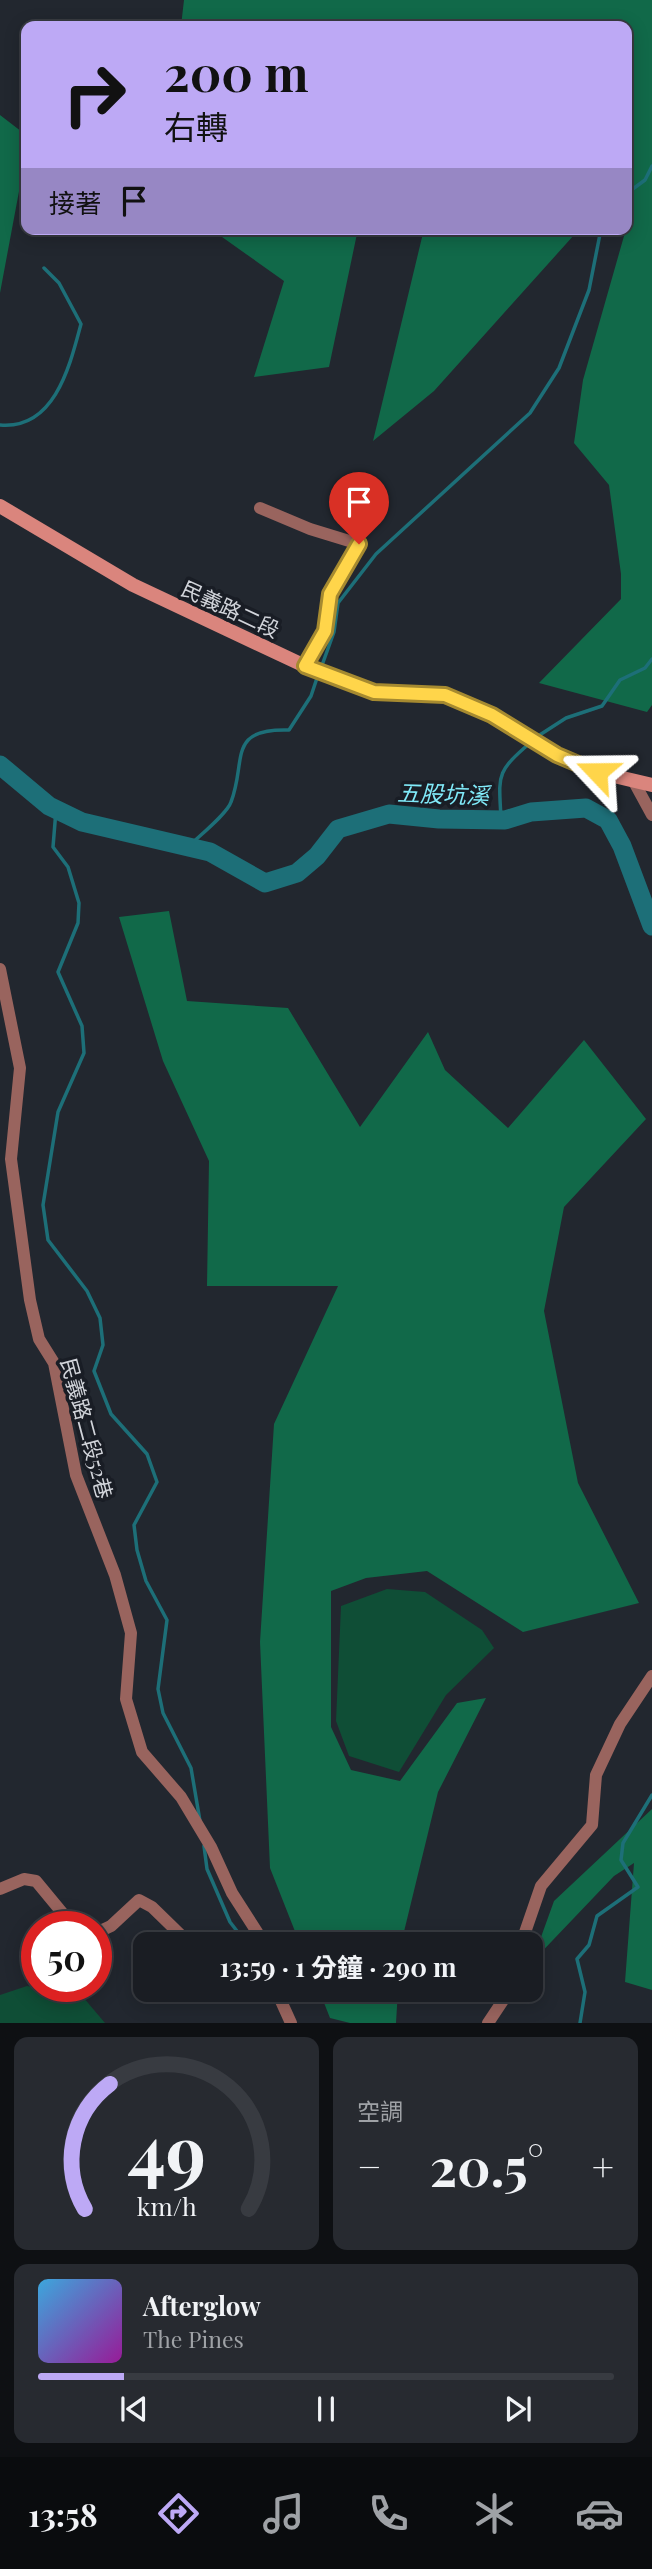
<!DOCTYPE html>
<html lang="zh-TW">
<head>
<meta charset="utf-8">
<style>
  body { margin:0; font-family:"Playfair Display","Noto Sans TC",serif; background:#272a30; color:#f1f3f6; height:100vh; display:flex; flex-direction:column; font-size:26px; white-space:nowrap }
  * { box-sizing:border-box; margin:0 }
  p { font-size:23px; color:#9fa2a6 }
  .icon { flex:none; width:38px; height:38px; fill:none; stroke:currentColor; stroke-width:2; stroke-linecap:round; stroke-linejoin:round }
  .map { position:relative; height:2023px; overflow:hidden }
  .details { display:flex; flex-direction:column; gap:14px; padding:14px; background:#0e1013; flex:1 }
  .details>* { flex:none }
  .hud { position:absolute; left:21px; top:21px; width:611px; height:214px; border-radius:14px; box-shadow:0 4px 18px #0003,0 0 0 2px #383b41; background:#bda9f5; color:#111; overflow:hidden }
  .speed { position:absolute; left:21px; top:1911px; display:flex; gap:14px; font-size:35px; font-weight:700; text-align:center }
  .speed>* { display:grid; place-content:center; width:91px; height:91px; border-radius:50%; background:#1a1d23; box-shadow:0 4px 18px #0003,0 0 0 2px #383b41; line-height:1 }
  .speed .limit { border:10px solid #d22; background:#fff; color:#111 }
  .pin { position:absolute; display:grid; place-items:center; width:60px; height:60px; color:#fff; margin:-72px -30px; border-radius:50% 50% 50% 0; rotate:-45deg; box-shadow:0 0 7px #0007 }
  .pin .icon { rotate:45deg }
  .me { position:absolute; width:77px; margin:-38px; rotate:293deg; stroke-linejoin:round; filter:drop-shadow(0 0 5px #0008) }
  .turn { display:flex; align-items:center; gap:24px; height:147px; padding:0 28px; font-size:32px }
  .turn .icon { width:91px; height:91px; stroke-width:2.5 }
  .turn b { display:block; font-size:49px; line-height:60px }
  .then { display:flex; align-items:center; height:66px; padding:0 28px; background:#0003; gap:14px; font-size:26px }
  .big { font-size:52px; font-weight:700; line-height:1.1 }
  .details .tile { flex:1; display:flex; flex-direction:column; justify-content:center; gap:10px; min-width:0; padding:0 24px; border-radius:14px; background:#272a30 }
  .details .dial { align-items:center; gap:0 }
  .dial svg { height:182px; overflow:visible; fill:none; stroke:#383b41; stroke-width:7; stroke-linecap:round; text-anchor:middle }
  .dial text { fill:#f1f3f6; stroke:none }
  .song { display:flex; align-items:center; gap:21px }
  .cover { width:84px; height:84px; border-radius:10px; background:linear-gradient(135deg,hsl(200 70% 55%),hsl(300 70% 35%)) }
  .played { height:7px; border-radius:4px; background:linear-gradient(90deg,#bda9f5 15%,#383b41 15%) }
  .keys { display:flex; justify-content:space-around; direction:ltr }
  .heat { display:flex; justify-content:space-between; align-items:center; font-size:38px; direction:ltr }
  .details .tiles { flex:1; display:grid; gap:14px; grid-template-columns:1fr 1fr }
  .tile:last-child { grid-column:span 2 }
  .trip { position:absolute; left:133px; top:1932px; width:410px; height:70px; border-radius:14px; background:#1a1d23; box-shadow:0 4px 18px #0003,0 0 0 2px #383b41; font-weight:700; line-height:70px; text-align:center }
  .menu { display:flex; height:112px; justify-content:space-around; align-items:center; background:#0a0c0e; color:#9fa2a6 }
  .menu .icon { width:49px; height:49px }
  .menu .selected { color:#bda9f5 }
  .menu b { font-size:32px; color:#f1f3f6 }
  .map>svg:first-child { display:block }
  .green { fill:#0f4e36 }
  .forest { fill:#116949 }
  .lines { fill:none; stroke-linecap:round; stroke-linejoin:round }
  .stream { stroke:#1d6f78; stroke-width:3.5 }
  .river { stroke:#1d6f78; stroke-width:19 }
  .street { stroke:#99645e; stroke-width:12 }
  .secondary { stroke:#da857d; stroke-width:14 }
  .route-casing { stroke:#a68a30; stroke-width:18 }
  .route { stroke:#ffd54a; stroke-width:12 }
  .labels { text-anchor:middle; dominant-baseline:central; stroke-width:7; stroke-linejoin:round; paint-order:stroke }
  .street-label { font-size:21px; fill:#d1d4da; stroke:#191d25 }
  .water-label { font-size:23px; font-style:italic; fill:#81ebfa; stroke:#191d25 }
</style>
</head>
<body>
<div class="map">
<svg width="652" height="2023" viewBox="0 0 652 2023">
  <rect width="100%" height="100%" fill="#22272f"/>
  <!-- green -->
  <path class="green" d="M387,1589L425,1592L482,1630L494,1648L446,1695L399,1772L349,1756L336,1721L341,1606Z
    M27,1986L83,1997L105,2023H0V1995Z"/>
  <!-- forest -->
  <path class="forest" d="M184,0H652V705L647,712L539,683L621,599V574L609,485L574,443L583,380L626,229V26H181Z
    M0,115L26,135V154L0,293Z
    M225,229H358L329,367L254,377L284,281L215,232Z
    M424,229H596L574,235L434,391L373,441Z
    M169,911L187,1001L288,1008L360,1127L428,1032L445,1070L508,1128L584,1040L646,1119L564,1207L544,1311L578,1483L639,1603L523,1632L427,1571L366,1578L331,1591V1727L351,1770L400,1781L457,1703L486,1698L438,1792L401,1944H300L270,1868L260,1642L274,1424L338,1286H207L209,1161L163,1061L119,917Z
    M652,1809V1990L625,1982L634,1863L614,1876L532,1962L554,1901Z
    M319,1990H398L396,2023H350L330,2018Z"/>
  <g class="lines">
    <!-- stream -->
    <path class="stream" d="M626,194L645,180L652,166
      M0,425C55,430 70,365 81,324L59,283L44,268
      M321,668L334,632L338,603L376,554L530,413L559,368L589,290L601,229
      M535,738L566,718L602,706L620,680L645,668L652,659
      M56,810L53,847L68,867L79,903L78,923L58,972L82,1026L84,1053L58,1112L43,1205L48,1240L87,1291L100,1318L103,1345L94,1371L111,1414L147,1454L157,1482L134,1525L137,1550L146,1581L167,1620L158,1689L163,1713L191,1768L200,1821
      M501,819C499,775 495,773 530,743
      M189,846C199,836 227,814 231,802C247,761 226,728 289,730L311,696L318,675
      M204,1846L207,1869L230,1922L247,1944
      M580,2023L585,1992L577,1959L589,1945L597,1916L638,1887L621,1860L623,1843L652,1795"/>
    <!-- river -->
    <path class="river" d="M0,765L49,806L82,822L210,852L265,883L297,873L317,856L338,829L389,814L439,819L505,820L531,812L586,808L608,820L622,846L652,926"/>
    <!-- street -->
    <path class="street" d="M260,508L310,529L359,544L330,594L325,631L305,666
      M634,782L652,815
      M0,969L20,1068L11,1159L30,1300L39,1339L54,1363L76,1475L115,1575L131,1633L126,1699L142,1752L181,1797L211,1847L232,1893L257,1932L260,1944
      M0,1889L24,1879L36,1881L74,1927
      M96,1933L111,1926L139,1900L152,1907L190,1944
      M521,1944L541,1886L592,1825L596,1775L620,1724L652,1676
      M276,1990L291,2023
      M488,2023L510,1990"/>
    <!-- secondary -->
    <path class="secondary" d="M0,506L133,585L305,666L374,692L445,695L492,715L557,755L597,772L652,785"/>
  </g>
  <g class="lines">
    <!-- route casing -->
    <g class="route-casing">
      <path id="route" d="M359,544L330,594L325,631L305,666L374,692L445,695L492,715L557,755L597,772"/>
    </g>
    <!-- route -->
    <use href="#route" class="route"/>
  </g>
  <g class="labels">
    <!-- street labels -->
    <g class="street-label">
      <text transform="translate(231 608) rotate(25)">民義路二段</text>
      <text transform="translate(88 1428) rotate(75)">民義路二段52巷</text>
    </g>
    <!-- water labels -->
    <g class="water-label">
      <text transform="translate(443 793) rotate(2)">五股坑溪</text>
    </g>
  </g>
</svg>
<div class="speed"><div class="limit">50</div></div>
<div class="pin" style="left:359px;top:544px;background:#d93025"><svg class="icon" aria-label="arrive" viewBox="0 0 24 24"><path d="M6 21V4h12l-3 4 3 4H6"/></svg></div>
<svg class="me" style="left:597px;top:772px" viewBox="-20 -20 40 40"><path d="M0-17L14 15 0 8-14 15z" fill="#ffd54a" stroke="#fff" stroke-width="4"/></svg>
<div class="trip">13:59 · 1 分鐘 · 290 m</div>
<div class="hud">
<div class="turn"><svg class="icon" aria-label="right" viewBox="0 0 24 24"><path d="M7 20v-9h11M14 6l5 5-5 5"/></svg><div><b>200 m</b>右轉</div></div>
<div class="then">接著<svg class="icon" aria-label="arrive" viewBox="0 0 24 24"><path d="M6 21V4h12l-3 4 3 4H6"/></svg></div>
</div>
</div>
<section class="details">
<div class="tiles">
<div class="tile dial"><svg viewBox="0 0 100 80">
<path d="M14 69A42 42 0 1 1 86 69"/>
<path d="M14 69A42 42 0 0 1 25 14" stroke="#bda9f5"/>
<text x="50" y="56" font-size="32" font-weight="700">49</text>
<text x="50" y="72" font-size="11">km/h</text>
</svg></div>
<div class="tile"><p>空調</p>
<div class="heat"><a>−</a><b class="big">20.5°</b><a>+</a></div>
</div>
<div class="tile">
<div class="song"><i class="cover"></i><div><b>Afterglow</b><p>The Pines</p></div></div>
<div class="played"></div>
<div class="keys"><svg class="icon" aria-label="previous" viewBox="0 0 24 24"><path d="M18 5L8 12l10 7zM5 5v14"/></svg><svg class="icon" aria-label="pause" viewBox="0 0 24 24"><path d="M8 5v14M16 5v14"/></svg><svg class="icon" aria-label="next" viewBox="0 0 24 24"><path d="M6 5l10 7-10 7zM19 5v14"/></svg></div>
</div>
</div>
</section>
<nav class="menu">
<b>13:58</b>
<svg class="icon selected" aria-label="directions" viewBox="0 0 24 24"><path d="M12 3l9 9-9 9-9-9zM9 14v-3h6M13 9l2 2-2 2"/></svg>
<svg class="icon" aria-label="music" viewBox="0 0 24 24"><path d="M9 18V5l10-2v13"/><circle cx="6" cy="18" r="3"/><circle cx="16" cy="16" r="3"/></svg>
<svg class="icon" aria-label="phone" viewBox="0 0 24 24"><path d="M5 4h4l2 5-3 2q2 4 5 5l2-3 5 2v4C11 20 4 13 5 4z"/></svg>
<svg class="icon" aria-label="climate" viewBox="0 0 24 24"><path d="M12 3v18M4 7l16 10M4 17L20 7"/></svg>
<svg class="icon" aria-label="car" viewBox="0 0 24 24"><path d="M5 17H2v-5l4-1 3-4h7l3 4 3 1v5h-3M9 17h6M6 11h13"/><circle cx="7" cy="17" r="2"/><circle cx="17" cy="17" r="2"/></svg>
</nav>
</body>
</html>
